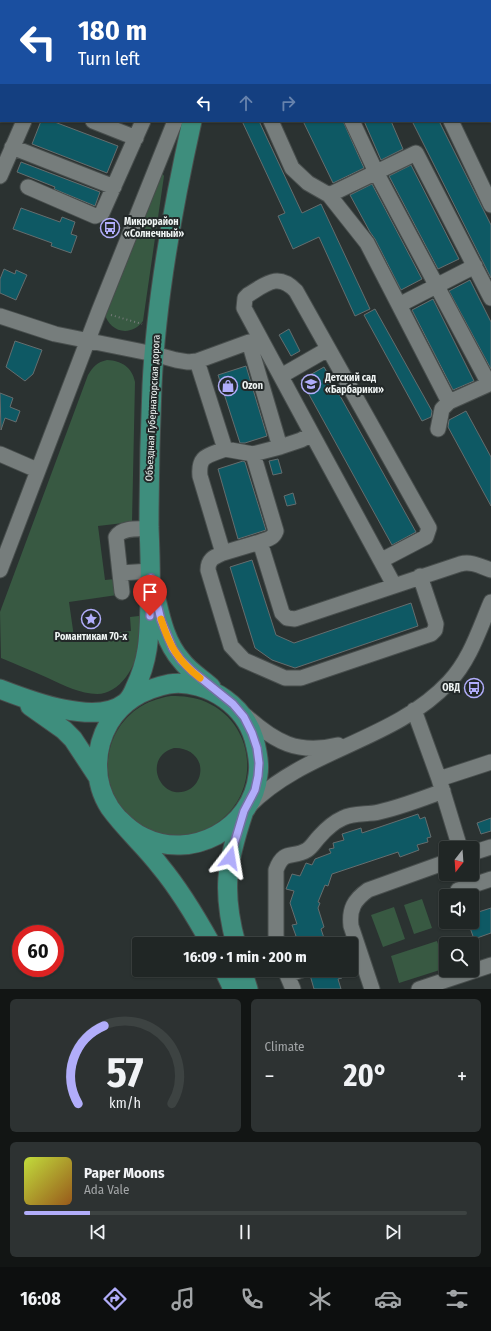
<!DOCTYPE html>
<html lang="en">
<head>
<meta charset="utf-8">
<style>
  body { margin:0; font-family:"Fira Sans Condensed",sans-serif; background:#2d3232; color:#f1f3f6; height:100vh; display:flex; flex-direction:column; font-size:15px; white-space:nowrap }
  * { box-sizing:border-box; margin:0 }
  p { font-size:13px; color:#a2a5a7 }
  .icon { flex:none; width:22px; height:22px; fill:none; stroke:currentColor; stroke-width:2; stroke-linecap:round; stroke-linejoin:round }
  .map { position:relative; height:989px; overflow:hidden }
  .details { display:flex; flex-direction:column; gap:10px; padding:10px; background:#121514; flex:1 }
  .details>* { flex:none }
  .hud { position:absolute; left:0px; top:0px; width:491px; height:122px; box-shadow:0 1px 3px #0004,0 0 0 1px #3d4342; background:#1a4fa0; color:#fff; overflow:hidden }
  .needle { width:26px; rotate:197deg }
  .buttons { position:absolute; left:439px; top:841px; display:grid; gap:8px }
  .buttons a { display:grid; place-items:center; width:40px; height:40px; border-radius:4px; background:#202625; box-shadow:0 1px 3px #0004,0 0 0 1px #3d4342; font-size:20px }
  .speed { position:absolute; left:12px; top:925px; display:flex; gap:8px; font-size:20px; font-weight:700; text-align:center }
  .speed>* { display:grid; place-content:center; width:52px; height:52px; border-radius:50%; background:#202625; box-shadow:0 1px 3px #0004,0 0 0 1px #3d4342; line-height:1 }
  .speed .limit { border:6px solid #d22; background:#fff; color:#111 }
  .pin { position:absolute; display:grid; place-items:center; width:34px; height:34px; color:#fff; margin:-41px -17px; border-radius:50% 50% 50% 0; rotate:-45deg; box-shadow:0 0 4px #0007 }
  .pin .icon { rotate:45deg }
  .me { position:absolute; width:44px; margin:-22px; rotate:14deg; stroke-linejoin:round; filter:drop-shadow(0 0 3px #0008) }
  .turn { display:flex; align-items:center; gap:14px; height:84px; padding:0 12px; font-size:18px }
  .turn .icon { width:52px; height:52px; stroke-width:2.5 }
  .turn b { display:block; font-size:28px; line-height:34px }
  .lanes { display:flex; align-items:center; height:38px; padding:0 12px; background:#0003; justify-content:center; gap:20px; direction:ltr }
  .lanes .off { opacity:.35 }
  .big { font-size:30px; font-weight:700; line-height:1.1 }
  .details .widget { flex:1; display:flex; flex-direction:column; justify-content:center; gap:6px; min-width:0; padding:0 14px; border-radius:6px; background:#2d3232 }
  .details .dial { align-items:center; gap:0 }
  .dial svg { height:104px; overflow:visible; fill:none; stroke:#3d4342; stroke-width:7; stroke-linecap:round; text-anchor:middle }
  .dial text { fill:#f1f3f6; stroke:none }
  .song { display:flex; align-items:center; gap:12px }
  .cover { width:48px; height:48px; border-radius:6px; background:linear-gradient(135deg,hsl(70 70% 55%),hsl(30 70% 35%)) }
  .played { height:4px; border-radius:2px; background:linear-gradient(90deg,#b1adfa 15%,#3d4342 15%) }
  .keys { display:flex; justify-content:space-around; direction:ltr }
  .heat { display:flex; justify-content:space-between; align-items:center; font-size:22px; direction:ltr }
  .details .tiles { flex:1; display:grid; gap:10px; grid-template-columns:1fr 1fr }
  .widget:last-child { grid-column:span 2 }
  .trip { position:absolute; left:132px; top:937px; width:226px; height:40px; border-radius:4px; background:#202625; box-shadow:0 1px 3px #0004,0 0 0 1px #3d4342; font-weight:700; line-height:40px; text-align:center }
  .tab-bar { display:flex; height:64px; justify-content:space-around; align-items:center; background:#0d0f0f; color:#a2a5a7 }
  .tab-bar .icon { width:28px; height:28px }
  .tab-bar .selected { color:#b1adfa }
  .tab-bar b { font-size:18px; color:#f1f3f6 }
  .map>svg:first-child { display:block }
  .green { fill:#385942; fill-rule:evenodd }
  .building { fill:#0e5964; stroke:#656d6e }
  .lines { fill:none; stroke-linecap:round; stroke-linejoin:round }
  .minor-casing { stroke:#484e4d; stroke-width:17 }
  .major-casing { stroke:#484e4d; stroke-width:21 }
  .path { stroke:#757b7a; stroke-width:2; stroke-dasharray:1 3; stroke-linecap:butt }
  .minor { stroke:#767d7c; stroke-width:15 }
  .major { stroke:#3e8e7d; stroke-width:19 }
  .route-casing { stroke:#7370a2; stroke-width:10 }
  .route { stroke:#b1adfa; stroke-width:7 }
  .slow { stroke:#f59e0b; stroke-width:7 }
  .labels { text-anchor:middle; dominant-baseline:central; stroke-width:4; stroke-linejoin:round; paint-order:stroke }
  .poi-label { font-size:10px; font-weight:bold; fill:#eef3f2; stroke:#222828; text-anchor:start }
  .street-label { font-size:10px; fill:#eef3f2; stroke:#222828 }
</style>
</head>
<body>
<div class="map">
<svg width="491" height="989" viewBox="0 0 491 989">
  <rect width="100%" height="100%" fill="#2b3231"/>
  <!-- green -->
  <path class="green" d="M162,173L164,176L143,321C130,338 109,332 104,312Z
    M107,360C122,361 132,367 135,382L132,522L98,526L105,580L115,579L117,595L69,602L74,637L131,631L130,617L139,616C139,626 141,638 139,647C136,666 120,694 97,694C81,694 63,685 48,678C32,671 16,664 1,658L0,612L88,375C93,367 97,362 107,360Z
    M171,696C183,696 195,697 206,702C258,725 261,796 214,825C206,830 198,834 189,835C174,838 158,835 145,828C99,804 95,739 137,709C147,702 158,698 171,696ZM174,748C189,747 203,758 200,774C199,780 195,786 190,789C162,805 140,758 174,748Z
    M422,899L432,928L414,934L404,905Z
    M394,907L405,939L383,947L371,915Z
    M437,941L446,968L399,983L391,956Z"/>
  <!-- building -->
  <path class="building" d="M41,121H52L118,146L107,173L32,144Z
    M242,121H259L302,213L321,204L370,309L355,316L319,237L293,249L278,216L285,213Z
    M303,121H343L364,168L333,183Z
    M364,121H391L403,149L381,160Z
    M412,121H439L491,225V278Z
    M21,162L100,192L95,206L54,189L55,187L17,172Z
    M411,165L459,259L438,269L389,176Z
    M372,184L422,279L401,290L375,239L370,232L350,195Z
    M21,208L60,222L62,217L75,222L71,234L77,236L71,253L51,246L52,243L13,229Z
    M4,269L15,274L16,270L27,275L16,300L0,293V279Z
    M470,280L491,322V369L449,291Z
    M433,299L474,381L453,390L412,310Z
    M375,309L432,411L431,417L422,421L364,315Z
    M289,329L300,351L291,356L279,335Z
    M15,341L42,350L33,374L25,381L6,367Z
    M246,366L267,436L245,443H240L218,375Z
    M324,367L416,532L392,545L301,380Z
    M0,393L13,398L10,407L20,411L16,422L5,418L1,430Z
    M466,411L491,457V506L448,427L449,420Z
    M278,459L282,473L273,475L269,461Z
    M243,461L245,462L266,530L238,539L218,469Z
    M293,493L296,504L287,506L284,496Z
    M252,560L276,635L294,643L411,603L418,626L295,668L272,660L255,648L230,567Z
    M418,814L420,819L425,817L431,837L427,838L428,842L417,845L419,850L400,857L398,852L332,874L328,886L325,885L318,902L320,903L318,908L324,927L321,929L326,944H286V939L296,936L292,925L297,924L290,903L294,891L286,889L292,874L300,876L306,863L312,865L315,859L331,853L329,849L334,848L333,843L344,840L342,834L361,828L362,833Z
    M491,818V831L481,834L477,823Z
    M491,908V933L474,939L468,922H472V914Z
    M313,970H339L342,978L338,979L341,989H314L310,975L314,974Z"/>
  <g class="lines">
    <!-- minor casing -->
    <g class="minor-casing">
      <path id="minor" d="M432,0L435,1
        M119,1V0
        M283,1L284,0
        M395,1L397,0
        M490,24H491
        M490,49L491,50
        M93,121L136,138
        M271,121L292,168L308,183L329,195L367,243L449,402L442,409L438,429
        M352,121L376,172L489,384L449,402
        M451,121L491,205
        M12,147L114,187
        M0,176L24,121
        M28,187L95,216L102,213L143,121
        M329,195L416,153L491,298
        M399,305L475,266
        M0,316L55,334L154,354L176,360L188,362L197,361L249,342L280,447L253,454L276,531C273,539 267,539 260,542L282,613L287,618L295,619L460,564C471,561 480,566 491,570
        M197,361L225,449C208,456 198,455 200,476L223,553C214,557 208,559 208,570L231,646L244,660L285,678H301L431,634L435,630L436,624L420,576
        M281,376L328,349
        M312,434L244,308L245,298L248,295C266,284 278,272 296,291L429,528L426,537L382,560
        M280,447L301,440L312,434L394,585
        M225,449L253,454
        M0,454L37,470
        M223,553L260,542
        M0,570L99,311L175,121
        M120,573L151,571
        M122,592L116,537C122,527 138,529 149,529
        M414,710L439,779L460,848
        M246,716C275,742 298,755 338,745
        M439,779L491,762
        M249,806C305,749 394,741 449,682C470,660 479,630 491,602
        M472,853L491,847
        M458,890L491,879
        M277,944L276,935V870C284,848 293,859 307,850C312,847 315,841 319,837C326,829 334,822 343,818C354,812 367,815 379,812C401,807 422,799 443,791
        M285,970L293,989
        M287,975L302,970
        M372,989L351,926C349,909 354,900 368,890L446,862
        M419,989L491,965"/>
    </g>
    <!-- major casing -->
    <g class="major-casing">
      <path id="major" d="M227,1V0
        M156,599C161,620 166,643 181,660C189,671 201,678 211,687
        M0,689C31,701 96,726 125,703C129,700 133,693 135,688C150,657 149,633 150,600C151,575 150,551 149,527C149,480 150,433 152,386C156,299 173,206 192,121
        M30,706L64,730L73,739L98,777
        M119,819C126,826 134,833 143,837C191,861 252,829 258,775C260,763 257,750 254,739C249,722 239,709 225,699C210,688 188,681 169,684C144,689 122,701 109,723C94,749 93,782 110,808C125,829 145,846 160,866C180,890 196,917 211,944
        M236,944C222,892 226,865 243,814
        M224,970L233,989
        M242,970L248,989"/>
    </g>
    <!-- path -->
    <path class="path" d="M245,1V0
      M111,315L142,324"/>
    <!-- minor -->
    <use href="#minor" class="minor"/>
    <!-- major -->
    <use href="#major" class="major"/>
  </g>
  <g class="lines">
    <!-- route casing -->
    <g class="route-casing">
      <path id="route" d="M150,616L151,578L161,620L173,649L181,660L192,671L233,704L244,717L252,733L257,748L259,763L258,776L255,790L244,811L230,858"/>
    </g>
    <!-- route -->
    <use href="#route" class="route"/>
    <!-- slow -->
    <path class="slow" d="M161,619C169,645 178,661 200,678"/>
  </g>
  <!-- icons -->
  <defs>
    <g id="bus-ring" transform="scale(1)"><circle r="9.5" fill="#222828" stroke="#b1adfa" stroke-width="1.5"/><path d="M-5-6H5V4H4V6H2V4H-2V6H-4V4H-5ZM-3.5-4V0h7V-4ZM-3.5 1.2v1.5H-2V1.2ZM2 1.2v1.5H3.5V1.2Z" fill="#b1adfa"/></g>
    <g id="school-ring" transform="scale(1)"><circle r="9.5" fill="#222828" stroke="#b1adfa" stroke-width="1.5"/><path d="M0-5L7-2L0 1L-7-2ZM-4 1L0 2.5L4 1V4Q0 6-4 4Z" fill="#b1adfa"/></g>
    <g id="shop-ring" transform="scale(1)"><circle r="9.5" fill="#222828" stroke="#b1adfa" stroke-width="1.5"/><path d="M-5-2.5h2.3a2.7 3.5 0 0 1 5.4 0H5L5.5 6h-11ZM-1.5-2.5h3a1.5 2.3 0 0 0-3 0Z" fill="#b1adfa"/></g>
    <g id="sight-ring" transform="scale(1)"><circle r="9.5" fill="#222828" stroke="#b1adfa" stroke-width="1.5"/><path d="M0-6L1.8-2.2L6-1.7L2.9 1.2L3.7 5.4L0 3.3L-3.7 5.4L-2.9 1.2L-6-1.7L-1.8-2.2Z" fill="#b1adfa"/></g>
  </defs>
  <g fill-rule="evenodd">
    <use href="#bus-ring" x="110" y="228"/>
    <use href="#school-ring" x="311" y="384"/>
    <use href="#shop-ring" x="228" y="386"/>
    <use href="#sight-ring" x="91" y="619"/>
    <use href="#bus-ring" x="474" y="688"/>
  </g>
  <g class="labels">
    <!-- poi labels -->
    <g class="poi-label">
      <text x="124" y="222">Микрорайон<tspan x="124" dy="12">«Солнечный»</tspan></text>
      <text x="325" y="378">Детский сад<tspan x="325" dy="12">«Барбарики»</tspan></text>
      <text x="242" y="386">Ozon</text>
      <text x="91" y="637" text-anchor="middle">Романтикам 70-х</text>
      <text x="460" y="688" text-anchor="end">ОВД</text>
    </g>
    <!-- street labels -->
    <g class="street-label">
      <text transform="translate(153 408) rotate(-87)">Объездная Губернаторская дорога</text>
    </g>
  </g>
</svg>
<div class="buttons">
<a><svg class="needle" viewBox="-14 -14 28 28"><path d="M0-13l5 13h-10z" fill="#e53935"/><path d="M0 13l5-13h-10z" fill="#a2a5a7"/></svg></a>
<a><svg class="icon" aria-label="sound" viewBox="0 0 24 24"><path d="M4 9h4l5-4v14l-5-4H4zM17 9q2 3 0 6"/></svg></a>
<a><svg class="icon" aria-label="search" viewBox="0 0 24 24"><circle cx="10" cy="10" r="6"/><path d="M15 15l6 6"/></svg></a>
</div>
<div class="speed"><div class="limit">60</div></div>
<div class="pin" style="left:150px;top:616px;background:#d93025"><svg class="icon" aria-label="arrive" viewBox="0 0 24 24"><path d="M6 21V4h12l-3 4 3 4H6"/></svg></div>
<svg class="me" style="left:230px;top:858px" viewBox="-20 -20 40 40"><path d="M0-17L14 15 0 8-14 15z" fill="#b1adfa" stroke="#fff" stroke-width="4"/></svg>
<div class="trip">16:09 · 1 min · 200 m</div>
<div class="hud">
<div class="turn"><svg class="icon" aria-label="left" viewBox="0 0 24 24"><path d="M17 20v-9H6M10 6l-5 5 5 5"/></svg><div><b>180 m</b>Turn left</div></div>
<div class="lanes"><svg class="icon" aria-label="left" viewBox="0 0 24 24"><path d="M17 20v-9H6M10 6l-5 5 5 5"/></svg><svg class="icon off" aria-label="ahead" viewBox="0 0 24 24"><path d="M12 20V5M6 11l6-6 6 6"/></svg><svg class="icon off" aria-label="right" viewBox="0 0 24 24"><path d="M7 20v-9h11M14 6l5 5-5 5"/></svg></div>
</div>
</div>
<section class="details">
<div class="tiles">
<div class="widget dial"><svg viewBox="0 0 100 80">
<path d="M14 69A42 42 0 1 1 86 69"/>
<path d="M14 69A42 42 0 0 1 34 9" stroke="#b1adfa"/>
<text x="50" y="56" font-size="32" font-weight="700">57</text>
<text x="50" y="72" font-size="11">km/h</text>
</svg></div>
<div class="widget"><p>Climate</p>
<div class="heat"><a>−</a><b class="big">20°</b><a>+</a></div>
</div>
<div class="widget">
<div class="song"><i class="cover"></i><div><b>Paper Moons</b><p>Ada Vale</p></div></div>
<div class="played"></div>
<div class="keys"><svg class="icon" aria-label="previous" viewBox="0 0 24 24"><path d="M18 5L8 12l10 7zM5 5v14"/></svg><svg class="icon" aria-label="pause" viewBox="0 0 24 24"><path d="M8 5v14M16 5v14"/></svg><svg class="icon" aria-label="next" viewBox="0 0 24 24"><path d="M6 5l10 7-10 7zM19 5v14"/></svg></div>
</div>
</div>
</section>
<nav class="tab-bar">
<b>16:08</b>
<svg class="icon selected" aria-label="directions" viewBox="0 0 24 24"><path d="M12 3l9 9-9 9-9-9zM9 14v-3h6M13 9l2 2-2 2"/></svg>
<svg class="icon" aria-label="music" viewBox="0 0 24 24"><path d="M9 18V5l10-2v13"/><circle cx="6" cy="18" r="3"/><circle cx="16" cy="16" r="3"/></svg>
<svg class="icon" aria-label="phone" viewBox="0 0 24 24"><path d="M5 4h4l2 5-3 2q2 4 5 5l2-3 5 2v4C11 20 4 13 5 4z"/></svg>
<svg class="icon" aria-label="climate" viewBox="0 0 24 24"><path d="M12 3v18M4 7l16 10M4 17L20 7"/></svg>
<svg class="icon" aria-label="car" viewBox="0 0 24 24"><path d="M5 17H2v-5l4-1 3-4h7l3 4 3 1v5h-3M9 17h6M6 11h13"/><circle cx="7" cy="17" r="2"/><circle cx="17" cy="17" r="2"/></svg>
<svg class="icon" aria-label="filters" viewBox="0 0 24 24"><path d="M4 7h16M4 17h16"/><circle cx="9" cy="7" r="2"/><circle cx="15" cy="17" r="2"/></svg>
</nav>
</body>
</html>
